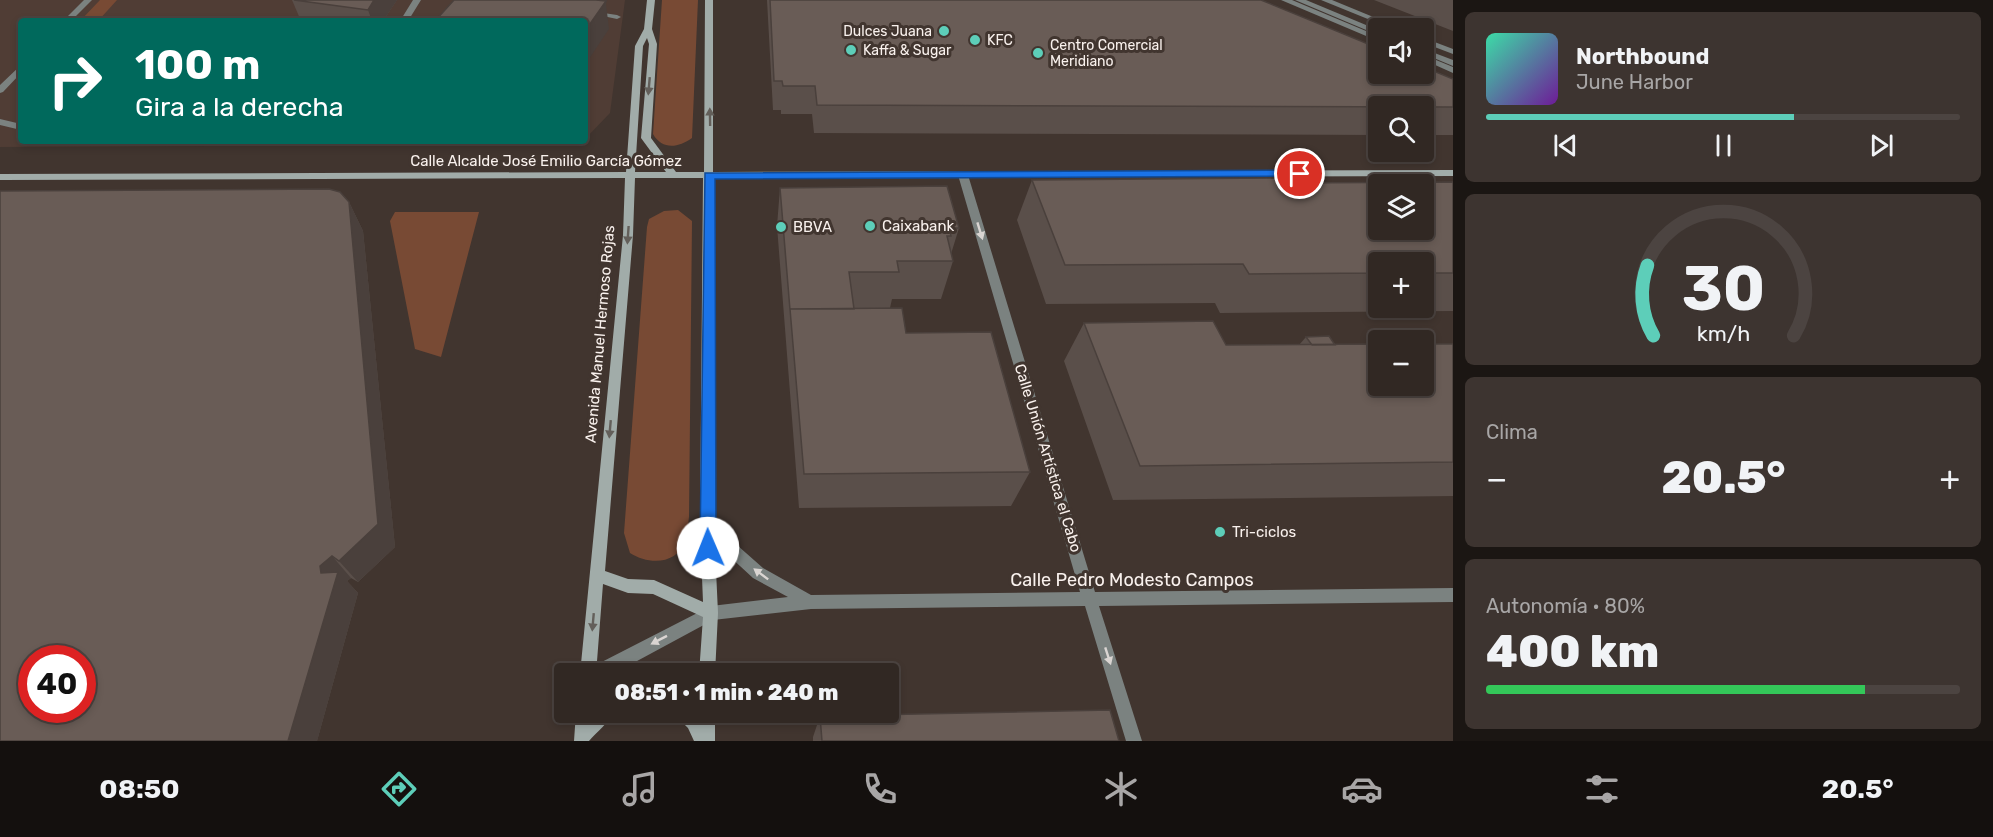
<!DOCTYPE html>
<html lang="es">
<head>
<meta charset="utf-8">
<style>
  body { margin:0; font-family:Rubik,sans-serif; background:#3d3430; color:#f1f3f6; height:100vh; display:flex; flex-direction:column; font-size:22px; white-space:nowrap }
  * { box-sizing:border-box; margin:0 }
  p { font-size:20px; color:#a8a6a6 }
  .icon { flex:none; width:33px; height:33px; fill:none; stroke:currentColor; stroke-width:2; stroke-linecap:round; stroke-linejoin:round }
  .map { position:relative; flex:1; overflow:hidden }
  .drawer { display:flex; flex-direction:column; gap:12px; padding:12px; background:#1b1613; width:540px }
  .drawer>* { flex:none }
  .hud { position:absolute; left:18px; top:18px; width:570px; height:126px; border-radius:6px; box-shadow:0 3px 9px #0003,0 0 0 2px #4c4441; background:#00695c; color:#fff; overflow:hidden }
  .fabs { position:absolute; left:1368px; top:18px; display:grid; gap:12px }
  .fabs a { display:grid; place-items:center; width:66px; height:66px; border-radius:6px; background:#312823; box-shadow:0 3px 9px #0003,0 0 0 2px #4c4441; font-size:30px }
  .speed { position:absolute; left:18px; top:645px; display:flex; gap:12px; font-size:30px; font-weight:700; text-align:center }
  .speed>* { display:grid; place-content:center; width:78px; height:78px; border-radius:50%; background:#312823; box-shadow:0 3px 9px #0003,0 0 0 2px #4c4441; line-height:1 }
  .speed .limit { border:9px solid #d22; background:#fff; color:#111 }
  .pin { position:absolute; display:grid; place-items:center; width:51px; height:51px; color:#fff; margin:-26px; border:3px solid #fff; border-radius:50%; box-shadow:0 2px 6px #0007 }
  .me { position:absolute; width:66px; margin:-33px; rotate:359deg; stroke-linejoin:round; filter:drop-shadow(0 0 4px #0008) }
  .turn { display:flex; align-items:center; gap:21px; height:126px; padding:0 18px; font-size:27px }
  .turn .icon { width:78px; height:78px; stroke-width:2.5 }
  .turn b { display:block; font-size:42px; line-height:51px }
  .big { font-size:45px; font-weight:800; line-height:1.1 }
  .drawer .tile { flex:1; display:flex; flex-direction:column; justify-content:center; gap:9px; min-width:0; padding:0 21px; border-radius:9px; background:#3d3430 }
  .drawer .dial { align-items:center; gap:0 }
  .dial svg { height:156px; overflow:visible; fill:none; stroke:#4c4441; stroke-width:7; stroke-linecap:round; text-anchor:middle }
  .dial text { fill:#f1f3f6; stroke:none }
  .song { display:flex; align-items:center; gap:18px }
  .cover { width:72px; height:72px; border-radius:9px; background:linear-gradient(135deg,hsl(160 70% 55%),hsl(280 70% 35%)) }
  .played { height:6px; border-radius:3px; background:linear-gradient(90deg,#5dceb9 65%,#4c4441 65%) }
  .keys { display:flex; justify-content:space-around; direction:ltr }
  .heat { display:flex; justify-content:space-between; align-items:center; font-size:33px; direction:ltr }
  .charge { height:9px; border-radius:4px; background:linear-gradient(90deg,#34c759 80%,#4c4441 0) }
  .trip { position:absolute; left:554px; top:663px; width:345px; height:60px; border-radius:6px; background:#312823; box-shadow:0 3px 9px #0003,0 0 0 2px #4c4441; font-weight:800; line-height:60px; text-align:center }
  .menu { display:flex; height:96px; justify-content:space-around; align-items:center; background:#14100e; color:#a8a6a6 }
  .menu .icon { width:42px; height:42px }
  .menu .current { color:#5dceb9 }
  .menu b { font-size:27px; color:#f1f3f6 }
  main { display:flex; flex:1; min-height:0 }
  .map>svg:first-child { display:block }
  .built { fill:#503d35 }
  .green { fill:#784a34 }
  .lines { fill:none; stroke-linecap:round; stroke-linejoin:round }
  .lane { fill:#7b8280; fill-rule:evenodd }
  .street { fill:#7b8280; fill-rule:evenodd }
  .secondary { fill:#a1aca9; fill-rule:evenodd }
  .wall { fill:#5a4f4a; fill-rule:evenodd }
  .shaded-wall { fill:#4a403c }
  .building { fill:#695c56; stroke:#4a403c; stroke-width:1.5; fill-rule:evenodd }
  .oneway { fill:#635f5a }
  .oneway2 { fill:#dad5d2 }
  .route { fill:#1a73e8; stroke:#114b97; stroke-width:1.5 }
  .poi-dot { fill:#5dceb9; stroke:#41352f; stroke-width:2 }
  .labels { text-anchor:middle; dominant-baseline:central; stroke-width:6; stroke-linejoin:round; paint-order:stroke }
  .far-poi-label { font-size:14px; fill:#f9f1ed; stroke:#41352f; text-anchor:start }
  .street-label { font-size:15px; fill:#f9f1ed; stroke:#41352f }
  .poi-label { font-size:15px; fill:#f9f1ed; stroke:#41352f; text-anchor:start }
  .near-street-label { font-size:18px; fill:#f9f1ed; stroke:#41352f }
</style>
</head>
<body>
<main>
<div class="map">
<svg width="1453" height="741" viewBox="0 0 1453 741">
  <rect width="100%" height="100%" fill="#41352f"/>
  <!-- built -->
  <path class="built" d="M0,0H625L610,113L585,139V21H21V141H576L563,144L0,147Z"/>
  <!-- green -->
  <path class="green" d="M100,0H117L98,21H80Z
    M662,0H698L692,138C678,148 662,150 653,134Z
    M678,210L692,221L689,517C688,524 688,534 686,540C677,565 649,565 630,553L624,533L647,227L649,219L664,211Z
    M395,212H479L441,357L415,349L390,221Z"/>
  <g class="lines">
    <!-- lane -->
    <path class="lane" d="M84,0H92L71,21H63Z
      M413,0H421L408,21H400Z
      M1281,0H1292L1378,36V41Z
      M590,11L617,15L621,17L617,19L589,13Z
      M1424,55L1453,67V73L1424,60Z
      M21,65V73L3,92L0,93V85Z
      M0,119L21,124V130L0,125Z"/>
    <!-- street -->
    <path class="street" d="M1295,0H1306L1378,30V35Z
      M1321,0H1332L1400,28H1390Z
      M1424,38L1453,49V54L1424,43Z
      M1424,49L1453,60V66L1424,54Z
      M963,172L968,175L1095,592L1453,588V602L1099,606L1142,741H1126L1085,606L811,609L713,620L613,674H588L590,668L711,606L788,597L753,578L702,531L700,527L702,523L707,521L712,523L763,568L811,595L1080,592L958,175Z"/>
    <!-- secondary -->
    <path class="secondary" d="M647,0H655L652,29L657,44L651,138L676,172H704L705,0H713V172L1453,170V176L713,178L714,527L718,613L715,674H699L703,617L653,594L628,593L603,584L596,674H580L623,235L625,178L0,180V174L626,172L635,46L644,29ZM647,38L649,44L641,138L666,172H635L643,46ZM635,178H703L700,527L703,602L654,580L628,579L605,571L633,235Z
      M576,712H614C610,721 596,733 589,741H574Z
      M676,712H696L699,716V712H715V741H694L688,728L678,718Z"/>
  </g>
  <!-- wall -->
  <path class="wall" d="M292,0H397L383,21H301Z
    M767,0H1261L1453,79V135H1424V106H1378V135L814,133L812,114H781V110H773Z
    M1374,0H1453V31Z
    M1032,180L1289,183L1453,182V311L1220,313L1215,303L1046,304L1017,220ZM1378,262H1424V308H1378Z
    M780,188L959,228L951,254L953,261L941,299H892L890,308L906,333L1030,472L1011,506L799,508L777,226Z
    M349,202L363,231L395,547L358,582L351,578L347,581L358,593L317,741Z
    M1084,323L1226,345H1299L1306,337L1335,345L1453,344V496L1113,500L1064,361Z
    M820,716L1119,741H813V737Z"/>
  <!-- shaded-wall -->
  <path class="shaded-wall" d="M374,0H397L383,21H372L368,10Z
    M605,0H607L606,4L609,29L585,65V31L605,2Z
    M349,202L363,231L395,547L358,582L339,561Z
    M332,556L351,578L347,581L358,593L317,741H288L321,573L320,566Z"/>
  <!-- building -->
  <path class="building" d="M294,0H374L368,10Z
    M454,0H596L606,1L585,31V21H435Z
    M770,0H1261L1378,48V74H1424V67L1453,79V107L817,105L815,86H783L782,81H774Z
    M1286,178L1289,183L1453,182V273H1424V262H1378V273L1249,274L1243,264L1065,265L1032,180ZM1378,184H1424V230H1378Z
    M947,186L959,228H949L951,236H947L953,261H897L899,272H849L854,309H790V310L780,188Z
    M329,189L340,192L349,202L378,524L339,561L332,556L320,566L321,573L338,572L288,741H0V191ZM32,658H82V710H32Z
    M902,308L906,333L991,332L1030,472L804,474L790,309Z
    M1213,321L1226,345L1378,344V386H1424V344H1453V462L1140,466L1084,323Z
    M1329,336L1335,345H1312L1306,337Z
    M1110,710L1119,741H822L820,716Z"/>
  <!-- one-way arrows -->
  <defs><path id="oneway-solid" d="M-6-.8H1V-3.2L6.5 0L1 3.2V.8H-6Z" transform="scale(1.5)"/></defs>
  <g class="oneway">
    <use href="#oneway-solid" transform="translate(649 86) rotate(95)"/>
    <use href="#oneway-solid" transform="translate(710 117) rotate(-91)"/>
    <use href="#oneway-solid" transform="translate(628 235) rotate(94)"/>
    <use href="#oneway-solid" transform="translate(610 429) rotate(95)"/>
    <use href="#oneway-solid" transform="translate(593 622) rotate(95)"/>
  </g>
  <g class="oneway2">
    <use href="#oneway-solid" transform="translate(980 231) rotate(73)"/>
    <use href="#oneway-solid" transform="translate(761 574) rotate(-143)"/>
    <use href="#oneway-solid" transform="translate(659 640) rotate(153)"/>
    <use href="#oneway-solid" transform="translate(1108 656) rotate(72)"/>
  </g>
  <!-- route -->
  <path class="route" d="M1300,170L1306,174L1304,176L715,179L716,548L714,553L708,556L702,553L700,548L705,173Z"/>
  <!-- markers -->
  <g class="poi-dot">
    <circle cx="944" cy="31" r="6"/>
    <circle cx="975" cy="40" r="6"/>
    <circle cx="851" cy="50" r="6"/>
    <circle cx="1038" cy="53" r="6"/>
    <circle cx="870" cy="226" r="6"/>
    <circle cx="781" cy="227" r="6"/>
    <circle cx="1220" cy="532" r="6"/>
  </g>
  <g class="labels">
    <!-- far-poi labels -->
    <g class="far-poi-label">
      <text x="932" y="31" text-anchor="end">Dulces Juana</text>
      <text x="987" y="40">KFC</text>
      <text x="1050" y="45">Centro Comercial<tspan x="1050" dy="16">Meridiano</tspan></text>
      <text x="863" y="50">Kaffa &amp; Sugar</text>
    </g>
    <!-- street labels -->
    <g class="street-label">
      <text x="546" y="161">Calle Alcalde José Emilio García Gómez</text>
      <text transform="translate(600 334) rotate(-85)">Avenida Manuel Hermoso Rojas</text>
      <text transform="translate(1048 458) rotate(73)">Calle Unión Artística el Cabo</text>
    </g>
    <!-- poi labels -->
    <g class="poi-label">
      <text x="882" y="226">Caixabank</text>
      <text x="793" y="227">BBVA</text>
      <text x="1232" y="532">Tri-ciclos</text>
    </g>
    <!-- near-street labels -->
    <g class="near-street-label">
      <text x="1132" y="580">Calle Pedro Modesto Campos</text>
    </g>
  </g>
</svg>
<div class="fabs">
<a><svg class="icon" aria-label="sound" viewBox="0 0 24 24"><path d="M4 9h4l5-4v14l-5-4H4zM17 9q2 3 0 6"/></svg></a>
<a><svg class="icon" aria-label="search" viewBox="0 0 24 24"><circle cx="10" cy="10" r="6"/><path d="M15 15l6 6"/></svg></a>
<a><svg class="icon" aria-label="layers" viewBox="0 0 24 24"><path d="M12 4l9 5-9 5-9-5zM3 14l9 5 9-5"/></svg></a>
<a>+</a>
<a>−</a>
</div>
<div class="speed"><div class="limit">40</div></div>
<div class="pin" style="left:1300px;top:174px;background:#d93025"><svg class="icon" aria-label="arrive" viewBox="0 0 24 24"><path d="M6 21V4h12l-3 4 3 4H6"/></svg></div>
<svg class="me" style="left:708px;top:548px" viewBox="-20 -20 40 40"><circle r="19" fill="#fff"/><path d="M0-13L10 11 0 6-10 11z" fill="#1a73e8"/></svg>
<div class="trip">08:51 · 1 min · 240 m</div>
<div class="hud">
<div class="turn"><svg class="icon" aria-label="right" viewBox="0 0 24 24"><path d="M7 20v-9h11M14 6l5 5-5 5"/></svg><div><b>100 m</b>Gira a la derecha</div></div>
</div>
</div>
<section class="drawer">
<div class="tile">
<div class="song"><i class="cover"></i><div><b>Northbound</b><p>June Harbor</p></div></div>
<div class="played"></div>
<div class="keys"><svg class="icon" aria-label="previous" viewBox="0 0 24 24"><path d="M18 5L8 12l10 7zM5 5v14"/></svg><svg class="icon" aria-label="pause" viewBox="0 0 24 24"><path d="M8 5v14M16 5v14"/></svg><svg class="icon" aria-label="next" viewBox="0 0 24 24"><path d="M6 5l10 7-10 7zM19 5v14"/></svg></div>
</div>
<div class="tile dial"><svg viewBox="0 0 100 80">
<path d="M14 69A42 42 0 1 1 86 69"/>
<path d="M14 69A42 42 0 0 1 11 33" stroke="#5dceb9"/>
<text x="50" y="56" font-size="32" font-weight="700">30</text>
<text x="50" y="72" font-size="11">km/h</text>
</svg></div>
<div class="tile"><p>Clima</p>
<div class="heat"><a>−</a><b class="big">20.5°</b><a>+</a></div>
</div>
<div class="tile"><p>Autonomía · 80%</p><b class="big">400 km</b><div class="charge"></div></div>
</section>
</main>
<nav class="menu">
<b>08:50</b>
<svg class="icon current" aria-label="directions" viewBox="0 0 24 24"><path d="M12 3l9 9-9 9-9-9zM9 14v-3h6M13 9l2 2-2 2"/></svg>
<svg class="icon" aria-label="music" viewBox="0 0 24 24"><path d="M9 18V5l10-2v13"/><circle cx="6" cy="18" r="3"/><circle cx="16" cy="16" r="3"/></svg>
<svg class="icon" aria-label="phone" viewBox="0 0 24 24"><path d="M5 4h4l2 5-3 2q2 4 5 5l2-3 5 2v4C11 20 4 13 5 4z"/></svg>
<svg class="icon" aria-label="climate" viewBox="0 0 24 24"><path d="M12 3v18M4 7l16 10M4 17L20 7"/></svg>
<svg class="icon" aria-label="car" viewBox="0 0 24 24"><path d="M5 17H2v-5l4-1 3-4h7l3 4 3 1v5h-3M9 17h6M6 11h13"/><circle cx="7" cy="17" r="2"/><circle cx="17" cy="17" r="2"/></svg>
<svg class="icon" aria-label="filters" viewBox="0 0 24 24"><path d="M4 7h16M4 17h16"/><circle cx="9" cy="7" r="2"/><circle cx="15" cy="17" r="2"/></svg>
<b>20.5°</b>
</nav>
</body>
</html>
